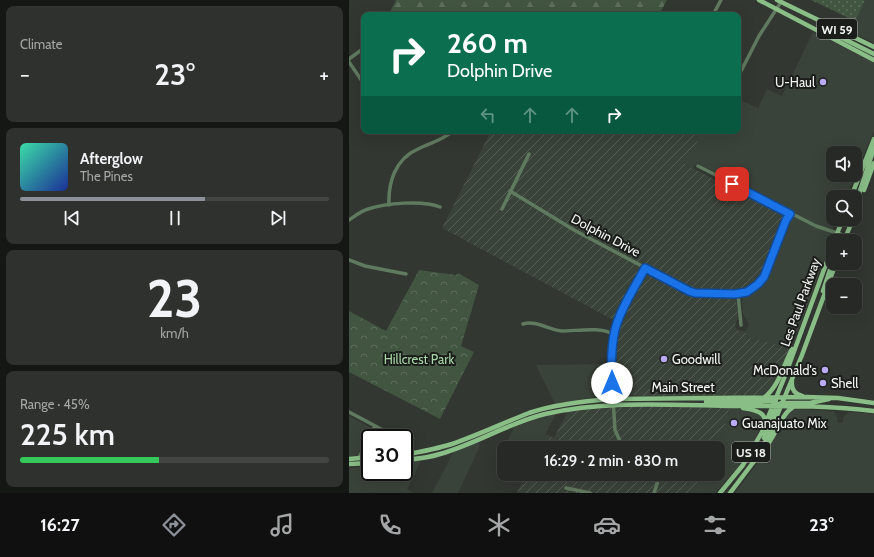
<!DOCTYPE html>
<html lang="en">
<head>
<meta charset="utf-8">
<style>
  body { margin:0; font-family:Cabin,sans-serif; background:#2e312d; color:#f1f3f6; height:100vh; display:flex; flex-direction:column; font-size:15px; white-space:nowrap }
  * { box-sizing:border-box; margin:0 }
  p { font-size:13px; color:#a4a6a7 }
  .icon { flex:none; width:22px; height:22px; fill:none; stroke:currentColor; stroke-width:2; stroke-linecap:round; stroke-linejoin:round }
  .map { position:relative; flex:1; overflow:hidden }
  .drawer { display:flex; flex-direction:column; gap:6px; padding:6px; background:#151714; width:349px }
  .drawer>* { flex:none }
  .hud { position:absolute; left:12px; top:12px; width:380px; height:122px; border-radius:8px; box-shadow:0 4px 16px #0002,0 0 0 1px #424542; background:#0b6e4f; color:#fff; overflow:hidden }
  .fabs { position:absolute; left:477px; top:146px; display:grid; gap:8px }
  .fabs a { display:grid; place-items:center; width:36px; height:36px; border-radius:8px; background:#262925; box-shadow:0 4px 16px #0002,0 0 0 1px #424542; font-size:20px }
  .speed { position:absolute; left:12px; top:429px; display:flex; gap:8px; font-size:20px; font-weight:700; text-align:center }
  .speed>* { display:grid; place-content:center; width:52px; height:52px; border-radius:50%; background:#262925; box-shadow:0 4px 16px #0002,0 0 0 1px #424542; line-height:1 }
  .speed .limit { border:2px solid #111; border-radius:6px; background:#fff; color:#111 }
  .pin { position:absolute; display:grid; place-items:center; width:34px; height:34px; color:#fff; margin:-17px; border-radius:8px; box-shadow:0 2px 6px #0006 }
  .me { position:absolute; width:44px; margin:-22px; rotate:0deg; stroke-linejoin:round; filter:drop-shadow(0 0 3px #0008) }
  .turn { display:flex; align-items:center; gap:14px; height:84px; padding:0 20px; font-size:18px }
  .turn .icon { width:52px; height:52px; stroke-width:2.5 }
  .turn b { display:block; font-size:28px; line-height:34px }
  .lanes { display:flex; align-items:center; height:38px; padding:0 20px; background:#0003; justify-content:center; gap:20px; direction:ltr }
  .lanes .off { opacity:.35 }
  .big { font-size:30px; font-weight:600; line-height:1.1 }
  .drawer .widget { flex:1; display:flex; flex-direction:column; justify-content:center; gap:6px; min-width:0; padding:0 14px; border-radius:8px; background:#2e312d }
  .drawer .dial { align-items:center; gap:0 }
  .dial b { font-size:52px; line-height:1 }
  .song { display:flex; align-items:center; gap:12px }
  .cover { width:48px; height:48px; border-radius:6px; background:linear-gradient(135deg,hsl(160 70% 55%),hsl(230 70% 35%)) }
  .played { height:4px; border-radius:2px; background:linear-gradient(90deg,#8c9099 60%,#424542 60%) }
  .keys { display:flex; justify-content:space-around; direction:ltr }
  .heat { display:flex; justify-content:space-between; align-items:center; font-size:22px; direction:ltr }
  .charge { height:6px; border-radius:3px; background:linear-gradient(90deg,#34c759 45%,#424542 0) }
  .trip { position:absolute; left:148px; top:441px; width:228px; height:40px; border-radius:8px; background:#262925; box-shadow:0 4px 16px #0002,0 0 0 1px #424542; font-weight:600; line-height:40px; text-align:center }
  .dock { display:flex; height:64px; justify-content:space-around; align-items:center; background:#0f100f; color:#a4a6a7 }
  .dock .icon { width:28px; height:28px }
  .dock .selected { color:#8c9099 }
  .dock b { font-size:18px; color:#f1f3f6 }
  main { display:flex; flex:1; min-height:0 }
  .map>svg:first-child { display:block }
  .built { fill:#3a4339; fill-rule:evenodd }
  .industrial { fill:url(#industrial-furrows) }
  .grass { fill:url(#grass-dots) }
  .forest { fill:url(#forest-firs) }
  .park { fill:url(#park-crowns) }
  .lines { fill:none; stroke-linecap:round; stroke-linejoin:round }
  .minor { stroke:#607a5f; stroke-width:3.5 }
  .major { stroke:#89be87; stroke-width:4.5 }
  .route-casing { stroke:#114b97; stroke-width:10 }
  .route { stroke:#1a73e8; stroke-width:7 }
  .poi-dot { fill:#bbaaf6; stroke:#1b1d1b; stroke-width:1.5 }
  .labels { text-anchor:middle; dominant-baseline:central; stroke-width:4; stroke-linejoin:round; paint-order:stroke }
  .shield { fill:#1b1d1b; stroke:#b2b4b2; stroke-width:1 }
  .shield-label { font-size:12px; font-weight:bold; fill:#f2f5f2 }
  .poi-label { font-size:13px; fill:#f2f5f2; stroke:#1b1d1b; text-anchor:start }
  .street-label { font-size:13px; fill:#f2f5f2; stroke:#1b1d1b }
  .park-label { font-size:13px; fill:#a7d5a5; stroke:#1b1d1b }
</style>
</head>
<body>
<main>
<section class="drawer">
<div class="widget"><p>Climate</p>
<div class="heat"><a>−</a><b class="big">23°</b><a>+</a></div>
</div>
<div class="widget">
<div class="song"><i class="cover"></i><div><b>Afterglow</b><p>The Pines</p></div></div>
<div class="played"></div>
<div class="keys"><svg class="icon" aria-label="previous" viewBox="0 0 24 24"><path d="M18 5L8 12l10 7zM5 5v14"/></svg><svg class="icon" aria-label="pause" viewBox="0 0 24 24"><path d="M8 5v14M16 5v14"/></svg><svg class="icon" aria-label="next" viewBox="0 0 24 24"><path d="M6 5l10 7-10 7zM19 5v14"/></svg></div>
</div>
<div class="widget dial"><b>23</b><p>km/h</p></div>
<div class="widget"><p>Range · 45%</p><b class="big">225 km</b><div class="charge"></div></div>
</section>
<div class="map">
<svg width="525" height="493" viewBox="0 0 525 493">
  <defs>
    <pattern id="industrial-furrows" width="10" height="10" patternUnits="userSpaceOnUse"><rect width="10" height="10" fill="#3a4339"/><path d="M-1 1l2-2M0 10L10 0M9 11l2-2" fill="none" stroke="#575f56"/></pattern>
    <pattern id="grass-dots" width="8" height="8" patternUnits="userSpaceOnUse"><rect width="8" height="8" fill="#415540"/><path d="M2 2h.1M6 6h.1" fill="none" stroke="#5d6e5c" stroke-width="1.8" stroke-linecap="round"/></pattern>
    <pattern id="forest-firs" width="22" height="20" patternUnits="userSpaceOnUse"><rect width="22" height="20" fill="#415540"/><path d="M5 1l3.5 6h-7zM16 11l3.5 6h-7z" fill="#5d6e5c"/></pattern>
    <pattern id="park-crowns" width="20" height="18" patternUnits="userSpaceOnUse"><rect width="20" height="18" fill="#415540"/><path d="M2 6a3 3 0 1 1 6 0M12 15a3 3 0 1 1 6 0" fill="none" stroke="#5d6e5c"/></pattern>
  </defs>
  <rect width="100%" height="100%" fill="#323731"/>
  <!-- built -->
  <path class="built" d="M516,0H525V43L500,31Z
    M464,32L525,62V131L497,197H484V219H488L480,237L482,242L480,246L450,329L442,347L400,338L395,331L397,330L400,325L394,314L393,303L394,297L407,290L417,280L440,222L446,213L348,163L344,168L336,164L351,135L347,131H389V99L409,108L418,89L433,96ZM484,153H506V175H484Z
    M258,364L259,390L257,395L206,404L187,365Z
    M380,408H389L409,412L413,416L414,422L402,446L389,467L366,493H345L354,474H369V448H365L379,418Z
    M444,409L484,411L488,416L489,423H493L495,416L500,412L525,414V493H386L415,455L440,412Z
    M207,413L190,448H155L165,427Z
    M0,416L41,438H21L18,437L8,455L0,458Z
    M130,442L131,446L109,493H83L104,453Z
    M72,461L58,489L65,493H0V468L21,466V472H55V463Z"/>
  <!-- industrial -->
  <path class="industrial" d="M142,131H274L279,134L281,131H345L352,135L336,164L435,216L436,218L413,276L405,285L400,288L386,292L389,315L386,326L388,330L395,331L400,338L442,347L432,371L421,389L414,394L408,396H295L271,394L268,389L266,364L267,346L272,324L93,228Z
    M290,406L380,408L379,418L365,448H190L197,434L205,438L219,411Z
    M177,474H354L345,493H168Z"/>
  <!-- grass -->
  <path class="grass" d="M462,0H516L506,21Z"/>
  <!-- forest -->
  <path class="forest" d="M47,0H318L310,15H43L40,14Z"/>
  <!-- park -->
  <path class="park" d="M70,270L107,275L109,273L130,285L112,346L125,352L91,419L0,372V311L37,331Z"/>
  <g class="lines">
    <!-- minor -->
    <path class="minor" d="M364,15L372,0
      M0,59L15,48
      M0,62L15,84
      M389,77L410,36L432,2
      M349,166L467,226L497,236
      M161,191L225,230L340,291C351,294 363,294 374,294C384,294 393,295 401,290C419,281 430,239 437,220L441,214
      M40,205C39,183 46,159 69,149C81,143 94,140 104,131
      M153,209L180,154
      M0,220C6,216 12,211 19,209C37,203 74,200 91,207
      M0,260L16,266L57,274
      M389,294L392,325
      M174,324C187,320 200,330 213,331C228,331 253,326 265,335
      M0,412L49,438
      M55,441L59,445
      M281,448L271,441L266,430L263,383V351L266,329L270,318L296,268
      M9,459L26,426
      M217,488L241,493
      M305,493L308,484L309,474"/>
    <!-- major -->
    <path class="major" d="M410,0L525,60
      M428,0L525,47
      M480,34L491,37L525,54
      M515,190L525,163
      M502,197L525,139
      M509,204V197L525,148
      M506,213L510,201
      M489,233L492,239V241
      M485,241L494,219
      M495,241L504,219
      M474,291L484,261
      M443,381C442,389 446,394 453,396
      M416,397C431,384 434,366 443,349
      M357,402L427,401
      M432,403H461L480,399
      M394,408C404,410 417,411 416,423
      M415,438L429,404
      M19,439L18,450L21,455
      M414,450C426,439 431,415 444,407
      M55,455C71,452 87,449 103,444C129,435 154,423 180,413C206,404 236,401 264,399L457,397L489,398L525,403
      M0,459L21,457
      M55,460C67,459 79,458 91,454C127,444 159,423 196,414C258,400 322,405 386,406C432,406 479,405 525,411
      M0,464L21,463
      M371,493L394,465L413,432L436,376L484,245
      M381,493L406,460L420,435L453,355L487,263"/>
  </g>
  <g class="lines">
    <!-- route casing -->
    <g class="route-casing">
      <path id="route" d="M263,383C262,365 262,347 266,330C270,311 287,285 296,268L340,291L346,293L386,294L398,292L409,284L415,277L437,220L441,214L383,184"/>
    </g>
    <!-- route -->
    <use href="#route" class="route"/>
  </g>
  <!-- markers -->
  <g class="poi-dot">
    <circle cx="474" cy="82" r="4"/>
    <circle cx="315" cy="359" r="4"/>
    <circle cx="476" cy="370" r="4"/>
    <circle cx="474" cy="383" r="4"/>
    <circle cx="385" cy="423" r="4"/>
  </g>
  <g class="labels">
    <!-- shield labels -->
    <g class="shield">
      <rect x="468" y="19" width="40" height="20" rx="3"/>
      <rect x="383" y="442" width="38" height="20" rx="3"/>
    </g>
    <g class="shield-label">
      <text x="488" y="29">WI 59</text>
      <text x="402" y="452">US 18</text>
    </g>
    <!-- poi labels -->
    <g class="poi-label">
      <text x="466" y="82" text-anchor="end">U-Haul</text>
      <text x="323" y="359">Goodwill</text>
      <text x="468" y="370" text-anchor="end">McDonald's</text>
      <text x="482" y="383">Shell</text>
      <text x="393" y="423">Guanajuato Mix</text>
    </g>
    <!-- street labels -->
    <g class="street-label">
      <text transform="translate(257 235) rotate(28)">Dolphin Drive</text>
      <text transform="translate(451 302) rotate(-70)">Les Paul Parkway</text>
      <text x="334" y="387">Main Street</text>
    </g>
    <!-- park labels -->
    <g class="park-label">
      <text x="70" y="359">Hillcrest Park</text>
    </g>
  </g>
</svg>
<div class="fabs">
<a><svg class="icon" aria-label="sound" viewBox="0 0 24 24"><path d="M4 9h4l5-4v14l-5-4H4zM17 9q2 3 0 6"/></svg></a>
<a><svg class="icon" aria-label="search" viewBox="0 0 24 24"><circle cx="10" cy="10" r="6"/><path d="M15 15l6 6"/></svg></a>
<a>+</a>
<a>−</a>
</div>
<div class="speed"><div class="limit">30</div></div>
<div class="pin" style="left:383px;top:184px;background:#d93025"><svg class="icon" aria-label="arrive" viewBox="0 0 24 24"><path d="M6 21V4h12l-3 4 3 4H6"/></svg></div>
<svg class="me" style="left:263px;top:383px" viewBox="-20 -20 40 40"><circle r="19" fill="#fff"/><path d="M0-13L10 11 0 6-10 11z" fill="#1a73e8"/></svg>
<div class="trip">16:29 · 2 min · 830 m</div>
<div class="hud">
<div class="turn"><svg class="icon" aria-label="right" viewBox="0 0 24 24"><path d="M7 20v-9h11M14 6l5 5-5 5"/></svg><div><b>260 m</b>Dolphin Drive</div></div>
<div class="lanes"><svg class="icon off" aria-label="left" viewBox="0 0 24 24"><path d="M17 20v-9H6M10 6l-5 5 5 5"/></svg><svg class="icon off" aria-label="ahead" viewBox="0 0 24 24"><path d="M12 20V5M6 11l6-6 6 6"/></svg><svg class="icon off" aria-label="ahead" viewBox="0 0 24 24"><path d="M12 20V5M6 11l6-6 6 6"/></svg><svg class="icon" aria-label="right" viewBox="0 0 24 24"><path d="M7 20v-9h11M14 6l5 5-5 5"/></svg></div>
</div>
</div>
</main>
<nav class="dock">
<b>16:27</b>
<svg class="icon selected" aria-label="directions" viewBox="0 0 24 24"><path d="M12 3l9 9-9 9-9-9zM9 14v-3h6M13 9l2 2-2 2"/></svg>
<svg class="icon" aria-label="music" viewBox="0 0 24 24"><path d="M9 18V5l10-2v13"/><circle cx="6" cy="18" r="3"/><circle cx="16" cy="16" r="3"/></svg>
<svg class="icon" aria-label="phone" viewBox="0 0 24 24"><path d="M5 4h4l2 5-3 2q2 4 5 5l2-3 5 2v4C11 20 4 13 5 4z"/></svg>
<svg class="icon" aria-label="climate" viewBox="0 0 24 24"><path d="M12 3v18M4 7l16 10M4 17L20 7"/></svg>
<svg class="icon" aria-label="car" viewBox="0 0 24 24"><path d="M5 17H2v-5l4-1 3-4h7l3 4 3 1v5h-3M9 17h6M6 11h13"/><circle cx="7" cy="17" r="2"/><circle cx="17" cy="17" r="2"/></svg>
<svg class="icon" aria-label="filters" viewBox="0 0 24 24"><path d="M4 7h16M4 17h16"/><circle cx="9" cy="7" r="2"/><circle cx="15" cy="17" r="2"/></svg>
<b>23°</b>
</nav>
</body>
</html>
